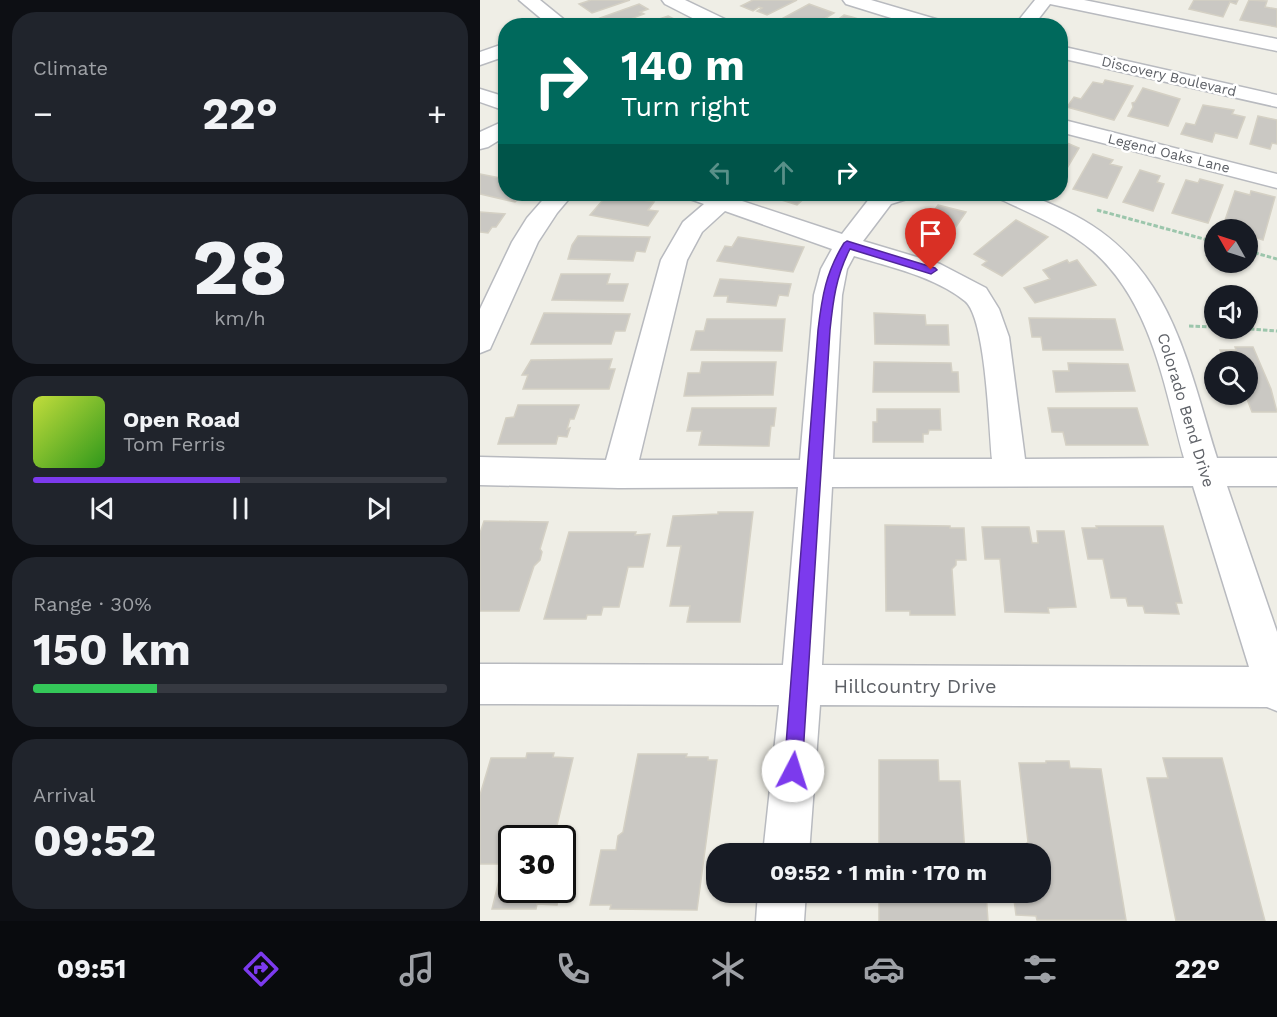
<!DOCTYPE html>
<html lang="en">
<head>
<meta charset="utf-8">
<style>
  body { margin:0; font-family:"Work Sans",sans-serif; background:#20242c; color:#f1f3f6; height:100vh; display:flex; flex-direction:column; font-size:22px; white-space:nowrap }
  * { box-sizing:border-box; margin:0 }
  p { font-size:20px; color:#9ea1a6 }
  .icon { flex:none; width:33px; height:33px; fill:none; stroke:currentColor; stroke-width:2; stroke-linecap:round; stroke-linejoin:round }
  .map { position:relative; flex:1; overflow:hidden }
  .details { display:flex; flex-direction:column; gap:12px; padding:12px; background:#0d0f14; width:480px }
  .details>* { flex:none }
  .banner { position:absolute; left:18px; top:18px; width:570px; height:183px; border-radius:24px; box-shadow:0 2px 4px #0004; background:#00695c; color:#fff; overflow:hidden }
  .needle { width:39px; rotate:309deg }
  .controls { position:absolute; left:724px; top:219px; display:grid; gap:12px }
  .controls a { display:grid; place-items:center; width:54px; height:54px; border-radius:50%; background:#171b24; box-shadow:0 2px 4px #0004; font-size:30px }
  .speed { position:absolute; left:18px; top:825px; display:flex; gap:12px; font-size:30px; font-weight:700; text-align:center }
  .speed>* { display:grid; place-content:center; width:78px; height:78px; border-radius:50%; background:#171b24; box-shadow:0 2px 4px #0004; line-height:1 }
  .speed .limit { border:3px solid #111; border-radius:9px; background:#fff; color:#111 }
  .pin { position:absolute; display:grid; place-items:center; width:51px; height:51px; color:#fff; margin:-62px -26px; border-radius:50% 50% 50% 0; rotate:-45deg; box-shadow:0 0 6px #0007 }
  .pin .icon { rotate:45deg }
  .me { position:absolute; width:66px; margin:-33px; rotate:5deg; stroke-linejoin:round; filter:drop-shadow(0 0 4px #0008) }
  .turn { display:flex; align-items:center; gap:21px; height:126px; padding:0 24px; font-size:27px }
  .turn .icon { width:78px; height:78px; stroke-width:2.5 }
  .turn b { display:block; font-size:42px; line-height:51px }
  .lanes { display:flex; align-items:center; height:57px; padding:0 24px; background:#0003; justify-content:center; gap:30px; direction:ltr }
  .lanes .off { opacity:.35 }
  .big { font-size:45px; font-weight:700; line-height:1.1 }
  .details .widget { flex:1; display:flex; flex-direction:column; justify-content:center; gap:9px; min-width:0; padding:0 21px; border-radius:24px; background:#20242c }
  .details .dial { align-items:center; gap:0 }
  .dial b { font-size:78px; line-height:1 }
  .song { display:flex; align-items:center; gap:18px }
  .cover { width:72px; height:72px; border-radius:9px; background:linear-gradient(135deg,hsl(70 70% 55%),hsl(110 70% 35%)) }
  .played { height:6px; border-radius:3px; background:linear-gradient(90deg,#7c3aed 50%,#363941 50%) }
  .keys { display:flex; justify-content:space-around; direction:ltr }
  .heat { display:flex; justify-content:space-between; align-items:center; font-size:33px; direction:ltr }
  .charge { height:9px; border-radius:4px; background:linear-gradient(90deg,#34c759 30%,#363941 0) }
  .trip { position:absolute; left:226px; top:843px; width:345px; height:60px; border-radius:24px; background:#171b24; box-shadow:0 2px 4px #0004; font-weight:700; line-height:60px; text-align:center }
  .menu { display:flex; height:96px; justify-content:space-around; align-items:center; background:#090b0e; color:#9ea1a6 }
  .menu .icon { width:42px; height:42px }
  .menu .current { color:#7c3aed }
  .menu b { font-size:27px; color:#f1f3f6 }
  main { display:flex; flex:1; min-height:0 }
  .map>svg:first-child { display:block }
  .building { fill:#cac8c3; stroke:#d4d0c4; stroke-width:1.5 }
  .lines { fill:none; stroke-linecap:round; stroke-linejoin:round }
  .minor-casing { stroke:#b8babf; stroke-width:3 }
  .path { stroke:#9cc6ac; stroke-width:3; stroke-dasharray:4.5 2; stroke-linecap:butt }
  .minor { fill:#fff; fill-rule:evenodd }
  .route { fill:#7c3aed; stroke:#51269a; stroke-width:1.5 }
  .labels { text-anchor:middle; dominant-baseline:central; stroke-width:5; stroke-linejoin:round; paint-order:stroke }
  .far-street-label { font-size:14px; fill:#5d6066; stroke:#fff }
  .street-label { font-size:16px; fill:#5d6066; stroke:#fff }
  .near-street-label { font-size:20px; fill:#5d6066; stroke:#fff }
</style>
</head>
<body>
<main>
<section class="details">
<div class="widget"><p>Climate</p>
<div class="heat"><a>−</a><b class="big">22°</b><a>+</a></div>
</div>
<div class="widget dial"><b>28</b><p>km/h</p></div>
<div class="widget">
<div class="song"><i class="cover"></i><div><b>Open Road</b><p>Tom Ferris</p></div></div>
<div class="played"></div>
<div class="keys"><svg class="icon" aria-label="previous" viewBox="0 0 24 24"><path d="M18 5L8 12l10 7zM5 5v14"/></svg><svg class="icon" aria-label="pause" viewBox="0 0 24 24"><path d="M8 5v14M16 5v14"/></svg><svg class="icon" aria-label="next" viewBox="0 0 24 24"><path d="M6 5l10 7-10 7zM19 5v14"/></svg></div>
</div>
<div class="widget"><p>Range · 30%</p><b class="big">150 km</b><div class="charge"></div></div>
<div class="widget"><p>Arrival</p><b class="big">09:52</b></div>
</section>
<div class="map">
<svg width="797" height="921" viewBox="0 0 797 921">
  <rect width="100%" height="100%" fill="#efeee6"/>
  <!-- building -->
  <path class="building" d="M111,0H150L112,13L99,4Z
    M273,0H317L287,15L277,11L282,8L279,7L273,11L261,6Z
    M714,0H758L756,4L750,2L743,17L709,9Z
    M769,0L787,1L785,7L797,9V27L760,20Z
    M159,4L168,9L160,12L164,14L137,24L130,26L120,18Z
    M329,4L354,13L333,26H304L296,22Z
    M364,15L372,17L385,21L381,25L383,26H349Z
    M188,16L198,21L188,26H158Z
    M625,80L653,86L634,120L587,107L594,97L601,99L613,82L623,84Z
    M663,88L700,99L688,126L648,116L653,107L652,103L655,102Z
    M723,105L754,110L752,114L765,117L757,138L735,133L732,142L701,134L706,123L715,125Z
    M778,116L797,120V144L792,143L790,149L770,144Z
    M580,140L599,148L580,180Z
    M613,154L633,160L630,164L642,167L627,198L593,189Z
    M660,170L680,176L677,182L684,184L673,211L643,202Z
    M0,174L26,179V194H43L35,202L0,194Z
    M720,179L743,185L728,223L692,213L706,180L718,183Z
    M755,191L770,195L771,191L795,197L783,240L768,235V230L742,229Z
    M128,194L174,202L168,210L178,211L168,226L110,215Z
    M303,194H344L339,198L328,195L317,205L298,199Z
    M458,205L486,212L460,250L441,243L446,236L438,233Z
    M0,212L25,214L16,227H12L8,233L0,232Z
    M536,220L568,237L522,276L502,265L507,261L494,254Z
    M98,236L170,237L165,252L156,251L153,261L88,259L92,245Z
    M258,237L324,247L313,272L237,261L245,246L252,247Z
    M587,260L589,263L597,260L616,285L555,303L544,288L570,279L563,270Z
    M81,274H130L127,284H148L143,301L72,300Z
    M240,279L311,284L308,296L299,295L296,306L247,302L248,296H234Z
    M64,313L150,314L145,331H135L131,344H51Z
    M394,313L445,315L446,325H468L469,345L395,344Z
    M549,318L635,319L643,350H563L561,337H552Z
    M227,319H305L302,351L211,350L216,331H224Z
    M755,347H773L791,389L797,412H772L767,399H759L757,394H768V362H744L740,350H756Z
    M132,359L129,369H135L129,389H43L48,375H42L51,360Z
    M222,362H296L293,395L204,396L208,373H220Z
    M394,362L471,363L472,372H478L479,392H393Z
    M588,363L648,364L655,391L576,392L573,371H589Z
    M38,405H99L94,419H90L87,429L90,428L87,437L78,436L76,444H18L26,418L34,417Z
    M212,408H296L294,426H291L289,446L219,445L222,431H207Z
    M568,408H657L668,445H586L583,432H572Z
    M397,409H460L461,430H449L448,434H443V442H393V422H397Z
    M238,512H273L260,622H207L210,606H190L201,546H187L193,516L238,514Z
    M4,521L68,522L60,549L62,552L60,560L54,566L39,611H0V533Z
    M405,525L470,526V528H484L486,560H476V565L472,569L475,615H430V611H406Z
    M616,526H683L702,603H696L699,614L665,613L663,606H648L646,598H631L623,559H608L602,528H617Z
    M502,527H549L552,543H558L557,531H584L596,607L568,608L569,613L525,612L520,559H505Z
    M89,532H156L155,535L170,534L163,567H148L139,607H123L121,615H107L106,619H64Z
    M47,753H74L73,757L93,758L74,838H32V890H80L77,905L57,904L56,909H12L23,864H0V795L11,758H46Z
    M158,754H207L206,757H228V760H237L217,910L130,909L131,905H110L121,850H136L138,836L143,832Z
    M683,758H742L785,921H696L667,778H688Z
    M399,760H458L459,781H480L485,854H399Z
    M566,761H589L590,768L621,769L646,920H557L556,916L536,915L533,892H561V854H545L544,846L548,842L539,763H566Z
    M82,851H89L82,880Z
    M399,892H506L508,921H399Z"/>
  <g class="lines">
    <!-- minor casing -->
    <g class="minor-casing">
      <path id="minor" d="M39,0H60L92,26H70Z
        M182,0H205L251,22L253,26H228L185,4Z
        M363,0H391L466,22L468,26H437L366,4Z
        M555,0H604L797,39V51L570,4L553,26H534Z
        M26,43V56L0,65V52Z
        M580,46L797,95V107L580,58Z
        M0,89L26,97V111L0,102Z
        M580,119L797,174V188L580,132Z
        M26,120V136L8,147L0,149V132Z
        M68,194H93L77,213L58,242L10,349L0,353V309L32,242L47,218Z
        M207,194H241L362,234L393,194H430L427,199L411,204L383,241L460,264L506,288L519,309L529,337L545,459L704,458C684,386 672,303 613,251C586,228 552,214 520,199L517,194C546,191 560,199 586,211C690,260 706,359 737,458H797V486H747L797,632V711L787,707L340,705L329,854H283L299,705L0,704V664L303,665L318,487L139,488L0,485V457L126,460L181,260L203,222L224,204L210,199ZM245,211L352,249L341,269L334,295L320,460H159L207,260L222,232ZM374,256C410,267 456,277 485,301C506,318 509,429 512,459H353L362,295L367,269ZM713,486L769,667L342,665L352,487Z
        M278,892H326L324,921H276Z"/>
    </g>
    <!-- path -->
    <path class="path" d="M617,210L735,242
      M768,251L797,259
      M709,326L735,327
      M757,328L797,331"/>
    <!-- minor -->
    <use href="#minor" class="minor"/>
  </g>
  <!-- route -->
  <path class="route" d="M367,241L455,268L457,270L451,274L370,249C356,276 353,301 350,330L322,771L319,777L313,780L306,777L304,771L338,330C342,296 346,272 364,243Z"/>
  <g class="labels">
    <!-- far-street labels -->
    <g class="far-street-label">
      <text transform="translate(689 76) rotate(13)">Discovery Boulevard</text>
      <text transform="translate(689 153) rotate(14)">Legend Oaks Lane</text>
    </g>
    <!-- street labels -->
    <g class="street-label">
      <text transform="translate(706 410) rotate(73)">Colorado Bend Drive</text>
    </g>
    <!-- near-street labels -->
    <g class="near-street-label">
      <text x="435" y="686">Hillcountry Drive</text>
    </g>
  </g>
</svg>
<div class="controls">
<a><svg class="needle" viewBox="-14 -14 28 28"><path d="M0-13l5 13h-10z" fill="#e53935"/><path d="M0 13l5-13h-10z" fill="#9ea1a6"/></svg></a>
<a><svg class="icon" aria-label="sound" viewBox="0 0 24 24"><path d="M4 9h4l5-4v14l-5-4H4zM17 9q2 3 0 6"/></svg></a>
<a><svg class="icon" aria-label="search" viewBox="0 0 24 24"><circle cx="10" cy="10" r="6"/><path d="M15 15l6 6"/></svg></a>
</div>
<div class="speed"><div class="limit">30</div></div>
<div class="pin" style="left:451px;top:270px;background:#d93025"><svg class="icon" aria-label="arrive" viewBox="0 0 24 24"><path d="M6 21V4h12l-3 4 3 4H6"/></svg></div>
<svg class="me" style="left:313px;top:771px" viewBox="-20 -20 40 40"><circle r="19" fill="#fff"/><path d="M0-13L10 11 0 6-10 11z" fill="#7c3aed"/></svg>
<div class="trip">09:52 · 1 min · 170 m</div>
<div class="banner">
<div class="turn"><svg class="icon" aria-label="right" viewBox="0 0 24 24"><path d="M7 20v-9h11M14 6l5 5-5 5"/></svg><div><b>140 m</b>Turn right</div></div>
<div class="lanes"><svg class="icon off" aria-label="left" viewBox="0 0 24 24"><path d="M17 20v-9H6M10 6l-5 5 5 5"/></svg><svg class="icon off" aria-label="ahead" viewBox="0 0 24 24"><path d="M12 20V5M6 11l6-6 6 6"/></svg><svg class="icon" aria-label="right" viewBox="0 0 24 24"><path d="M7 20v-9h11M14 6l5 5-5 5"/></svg></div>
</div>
</div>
</main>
<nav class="menu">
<b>09:51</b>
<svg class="icon current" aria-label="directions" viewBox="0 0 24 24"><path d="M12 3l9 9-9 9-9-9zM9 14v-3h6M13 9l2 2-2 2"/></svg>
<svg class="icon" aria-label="music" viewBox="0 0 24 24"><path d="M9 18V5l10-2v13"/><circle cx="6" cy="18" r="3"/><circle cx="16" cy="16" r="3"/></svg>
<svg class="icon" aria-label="phone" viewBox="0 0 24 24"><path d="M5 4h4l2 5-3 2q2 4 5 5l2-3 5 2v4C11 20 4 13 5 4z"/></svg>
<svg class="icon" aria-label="climate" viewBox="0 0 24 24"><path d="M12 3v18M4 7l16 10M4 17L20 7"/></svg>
<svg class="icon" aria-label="car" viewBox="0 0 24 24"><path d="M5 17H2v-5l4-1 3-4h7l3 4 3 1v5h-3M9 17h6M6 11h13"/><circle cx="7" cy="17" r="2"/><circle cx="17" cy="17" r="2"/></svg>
<svg class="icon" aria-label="filters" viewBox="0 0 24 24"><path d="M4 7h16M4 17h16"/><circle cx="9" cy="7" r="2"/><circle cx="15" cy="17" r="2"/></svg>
<b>22°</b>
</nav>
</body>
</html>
